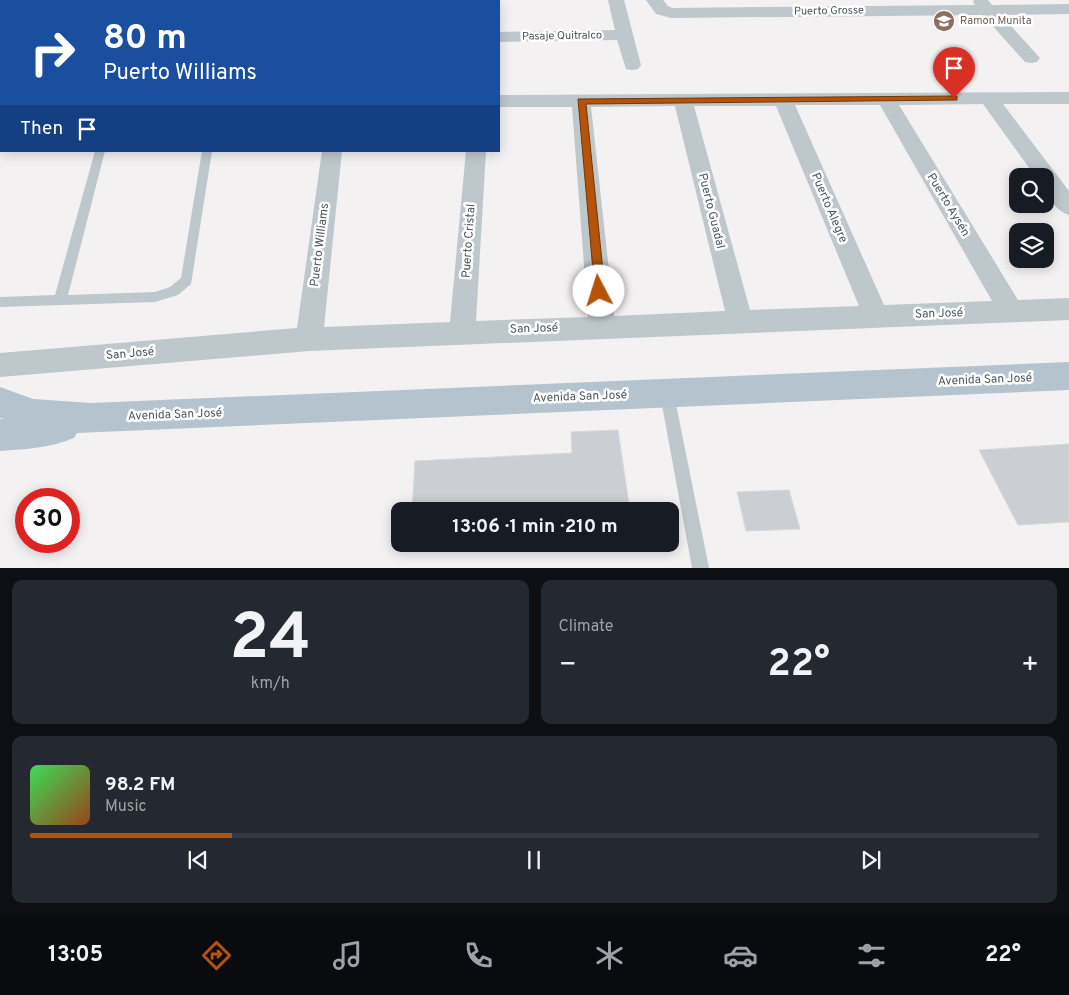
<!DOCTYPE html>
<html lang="en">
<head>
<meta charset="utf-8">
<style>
  body { margin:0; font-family:Overpass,sans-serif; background:#242831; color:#f1f3f6; height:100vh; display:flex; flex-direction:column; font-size:19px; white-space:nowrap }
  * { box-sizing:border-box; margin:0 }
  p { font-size:16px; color:#9ea1a6 }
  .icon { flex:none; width:28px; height:28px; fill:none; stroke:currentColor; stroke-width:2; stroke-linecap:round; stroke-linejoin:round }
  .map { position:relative; height:568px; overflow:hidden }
  .details { display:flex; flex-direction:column; gap:12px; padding:12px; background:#0d0f14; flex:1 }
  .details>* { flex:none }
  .banner { position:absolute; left:0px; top:0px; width:500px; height:152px; box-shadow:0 2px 12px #0003; background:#1a4fa0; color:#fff; overflow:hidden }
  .buttons { position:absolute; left:1009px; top:168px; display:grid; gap:10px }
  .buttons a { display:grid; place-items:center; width:45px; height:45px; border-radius:10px; background:#171b24; box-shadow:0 2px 12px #0003; font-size:25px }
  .speed { position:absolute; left:15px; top:488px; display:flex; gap:10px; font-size:25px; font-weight:700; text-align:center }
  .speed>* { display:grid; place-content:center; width:65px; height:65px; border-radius:50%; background:#171b24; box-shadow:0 2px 12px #0003; line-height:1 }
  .speed .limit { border:8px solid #d22; background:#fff; color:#111 }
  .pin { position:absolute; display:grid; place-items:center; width:42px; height:42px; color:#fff; margin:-51px -21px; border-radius:50% 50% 50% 0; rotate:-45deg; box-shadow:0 0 5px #0007 }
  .pin .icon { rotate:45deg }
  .me { position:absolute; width:55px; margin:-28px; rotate:355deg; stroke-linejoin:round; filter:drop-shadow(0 0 4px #0008) }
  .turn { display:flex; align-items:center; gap:18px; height:105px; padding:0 20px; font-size:22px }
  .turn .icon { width:65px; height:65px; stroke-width:2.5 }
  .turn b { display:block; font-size:35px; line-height:42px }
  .then { display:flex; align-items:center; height:48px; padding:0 20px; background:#0003; gap:10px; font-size:19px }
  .big { font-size:38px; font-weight:700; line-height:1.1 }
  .details .tile { flex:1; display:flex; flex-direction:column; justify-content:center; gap:8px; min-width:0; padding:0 18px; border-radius:10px; background:#242831 }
  .details .dial { align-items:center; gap:0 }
  .dial b { font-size:65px; line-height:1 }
  .song { display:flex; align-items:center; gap:15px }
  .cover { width:60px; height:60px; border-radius:8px; background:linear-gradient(135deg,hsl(130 70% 55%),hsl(20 70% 35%)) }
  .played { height:5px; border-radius:2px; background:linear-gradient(90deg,#b45309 20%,#363941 20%) }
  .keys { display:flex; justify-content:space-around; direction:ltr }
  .heat { display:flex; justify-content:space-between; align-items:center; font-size:28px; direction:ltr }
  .details .tiles { flex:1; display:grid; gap:12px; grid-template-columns:1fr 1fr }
  .tile:last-child { grid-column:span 2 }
  .trip { position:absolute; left:391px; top:502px; width:288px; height:50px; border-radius:10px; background:#171b24; box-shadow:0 2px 12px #0003; font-weight:700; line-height:50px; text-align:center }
  .tab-bar { display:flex; height:80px; justify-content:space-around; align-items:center; background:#090b0e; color:#9ea1a6 }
  .tab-bar .icon { width:35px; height:35px }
  .tab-bar .active { color:#b45309 }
  .tab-bar b { font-size:22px; color:#f1f3f6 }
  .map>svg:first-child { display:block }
  .building { fill:#cbcfd3; stroke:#d6d8dc }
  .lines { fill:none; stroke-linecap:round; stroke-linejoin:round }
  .service { fill:#bec7cc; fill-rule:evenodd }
  .minor { fill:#bec7cc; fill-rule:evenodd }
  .primary { fill:#b4c3cd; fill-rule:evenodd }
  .route { fill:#b45309; stroke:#753606 }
  .labels { text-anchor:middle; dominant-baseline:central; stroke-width:5; stroke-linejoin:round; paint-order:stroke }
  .far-street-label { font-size:11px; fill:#4a565d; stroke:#fff }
  .far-education-label { font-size:11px; fill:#785e54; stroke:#fff; text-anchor:start }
  .street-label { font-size:12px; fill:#4a565d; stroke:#fff }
</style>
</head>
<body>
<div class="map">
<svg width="1069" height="568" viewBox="0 0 1069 568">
  <rect width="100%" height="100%" fill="#f3f1f1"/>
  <!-- building -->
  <path class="building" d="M618,430L630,511H412L415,461L572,453L571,432Z
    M1069,444V522L1018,525L979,450Z
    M789,490L800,529L746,531L737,492Z"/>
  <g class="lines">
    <!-- service -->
    <path class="service" d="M0,37H1V43H0Z
      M95,151H105L68,295L155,292L170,287L181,278L202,151H212L191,284L178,295L155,302L0,307V297L55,295Z
      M667,387L672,389L674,394L709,568H692L660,394L662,389Z"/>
    <!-- minor -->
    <path class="minor" d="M338,0H354V1H338Z
      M608,0H624L641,65L638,69L632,70L626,69L617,40L499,42V32L615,30Z
      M646,0H663L668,6L672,8L975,5L973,2L974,0H988L992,5L1069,4V14L1001,15L1040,58L1037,62L1031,63L1025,62L983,15L671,18L656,14Z
      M1069,92V104H1003L1069,191V215C1053,210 1045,192 1045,176H1035L983,104L899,105L1018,300L1069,298V320L309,351L0,377V353L297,328L322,151H342L324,327L450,322L466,151H486L476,321L588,317L572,107H499V95ZM795,105H880L992,301L884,305ZM675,106L725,311L614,316L591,107ZM694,106H776L859,306L750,310Z"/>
    <!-- primary -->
    <path class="primary" d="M1069,362V390L77,433L74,438C50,448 26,449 0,451V419H4L0,418V387L33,399L91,403Z"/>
  </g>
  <!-- route -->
  <path class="route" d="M954,96H957V100L586,104L605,291L603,294H595L578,99Z"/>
  <!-- icons -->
  <defs>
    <g id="school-disc" transform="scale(1.125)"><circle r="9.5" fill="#8d6e63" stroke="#fff"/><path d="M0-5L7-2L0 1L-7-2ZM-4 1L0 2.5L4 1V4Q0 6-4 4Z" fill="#fff"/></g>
  </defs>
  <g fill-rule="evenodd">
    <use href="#school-disc" x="944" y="21"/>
  </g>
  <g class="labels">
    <!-- far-street labels -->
    <g class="far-street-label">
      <text transform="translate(829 11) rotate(-1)">Puerto Grosse</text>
      <text transform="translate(562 36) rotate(-1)">Pasaje Quitralco</text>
    </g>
    <!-- far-education labels -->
    <g class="far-education-label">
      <text x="960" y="21">Ramon Munita</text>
    </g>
    <!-- street labels -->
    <g class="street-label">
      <text transform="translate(948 205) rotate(59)">Puerto Aysén</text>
      <text transform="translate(829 208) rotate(67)">Puerto Alegre</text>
      <text transform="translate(711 211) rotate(76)">Puerto Guadal</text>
      <text transform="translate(469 241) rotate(-86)">Puerto Cristal</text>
      <text transform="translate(320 245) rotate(-83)">Puerto Williams</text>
      <text transform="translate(939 314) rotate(-2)">San José</text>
      <text transform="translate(534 329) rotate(-2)">San José</text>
      <text transform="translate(130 354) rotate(-5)">San José</text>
      <text transform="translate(985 380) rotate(-2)">Avenida San José</text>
      <text transform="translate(580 397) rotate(-2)">Avenida San José</text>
      <text transform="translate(175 415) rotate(-2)">Avenida San José</text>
    </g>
  </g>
</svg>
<div class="buttons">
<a><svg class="icon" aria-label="search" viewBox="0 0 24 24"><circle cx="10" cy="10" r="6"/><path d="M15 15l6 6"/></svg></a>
<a><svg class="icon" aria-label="layers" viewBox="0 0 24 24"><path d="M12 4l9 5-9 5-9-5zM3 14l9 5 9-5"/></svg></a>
</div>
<div class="speed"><div class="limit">30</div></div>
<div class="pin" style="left:954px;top:98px;background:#d93025"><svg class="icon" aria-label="arrive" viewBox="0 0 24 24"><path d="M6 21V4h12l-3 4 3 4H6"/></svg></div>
<svg class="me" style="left:599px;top:291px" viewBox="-20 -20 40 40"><circle r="19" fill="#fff"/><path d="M0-13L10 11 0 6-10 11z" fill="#b45309"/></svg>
<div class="trip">13:06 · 1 min · 210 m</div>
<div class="banner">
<div class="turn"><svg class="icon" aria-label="right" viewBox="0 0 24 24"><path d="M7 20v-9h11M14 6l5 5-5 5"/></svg><div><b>80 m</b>Puerto Williams</div></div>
<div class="then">Then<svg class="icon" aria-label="arrive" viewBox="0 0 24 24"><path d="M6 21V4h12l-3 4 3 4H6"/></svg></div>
</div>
</div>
<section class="details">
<div class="tiles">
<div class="tile dial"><b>24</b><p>km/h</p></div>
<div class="tile"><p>Climate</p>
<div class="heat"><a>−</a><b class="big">22°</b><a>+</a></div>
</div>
<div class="tile">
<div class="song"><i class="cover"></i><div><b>98.2 FM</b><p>Music</p></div></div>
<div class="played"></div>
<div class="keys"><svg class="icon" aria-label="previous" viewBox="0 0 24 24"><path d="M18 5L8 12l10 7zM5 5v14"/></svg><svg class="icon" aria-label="pause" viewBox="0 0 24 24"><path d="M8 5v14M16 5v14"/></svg><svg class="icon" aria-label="next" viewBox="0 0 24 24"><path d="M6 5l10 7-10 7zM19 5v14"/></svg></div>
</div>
</div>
</section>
<nav class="tab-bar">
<b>13:05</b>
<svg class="icon active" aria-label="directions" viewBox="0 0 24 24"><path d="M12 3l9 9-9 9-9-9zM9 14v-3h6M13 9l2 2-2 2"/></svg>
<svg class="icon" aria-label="music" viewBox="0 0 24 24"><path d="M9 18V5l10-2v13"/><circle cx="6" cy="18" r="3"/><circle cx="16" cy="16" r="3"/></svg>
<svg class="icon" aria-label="phone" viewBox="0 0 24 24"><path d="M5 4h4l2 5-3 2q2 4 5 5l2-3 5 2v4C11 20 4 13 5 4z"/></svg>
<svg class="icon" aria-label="climate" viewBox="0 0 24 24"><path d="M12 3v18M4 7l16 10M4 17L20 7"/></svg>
<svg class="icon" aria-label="car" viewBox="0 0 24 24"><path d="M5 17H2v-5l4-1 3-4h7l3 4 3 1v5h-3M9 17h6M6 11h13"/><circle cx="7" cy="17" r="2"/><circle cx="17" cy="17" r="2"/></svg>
<svg class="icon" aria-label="filters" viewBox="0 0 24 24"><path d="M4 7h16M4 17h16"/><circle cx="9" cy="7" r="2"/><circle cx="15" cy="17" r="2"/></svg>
<b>22°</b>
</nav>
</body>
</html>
